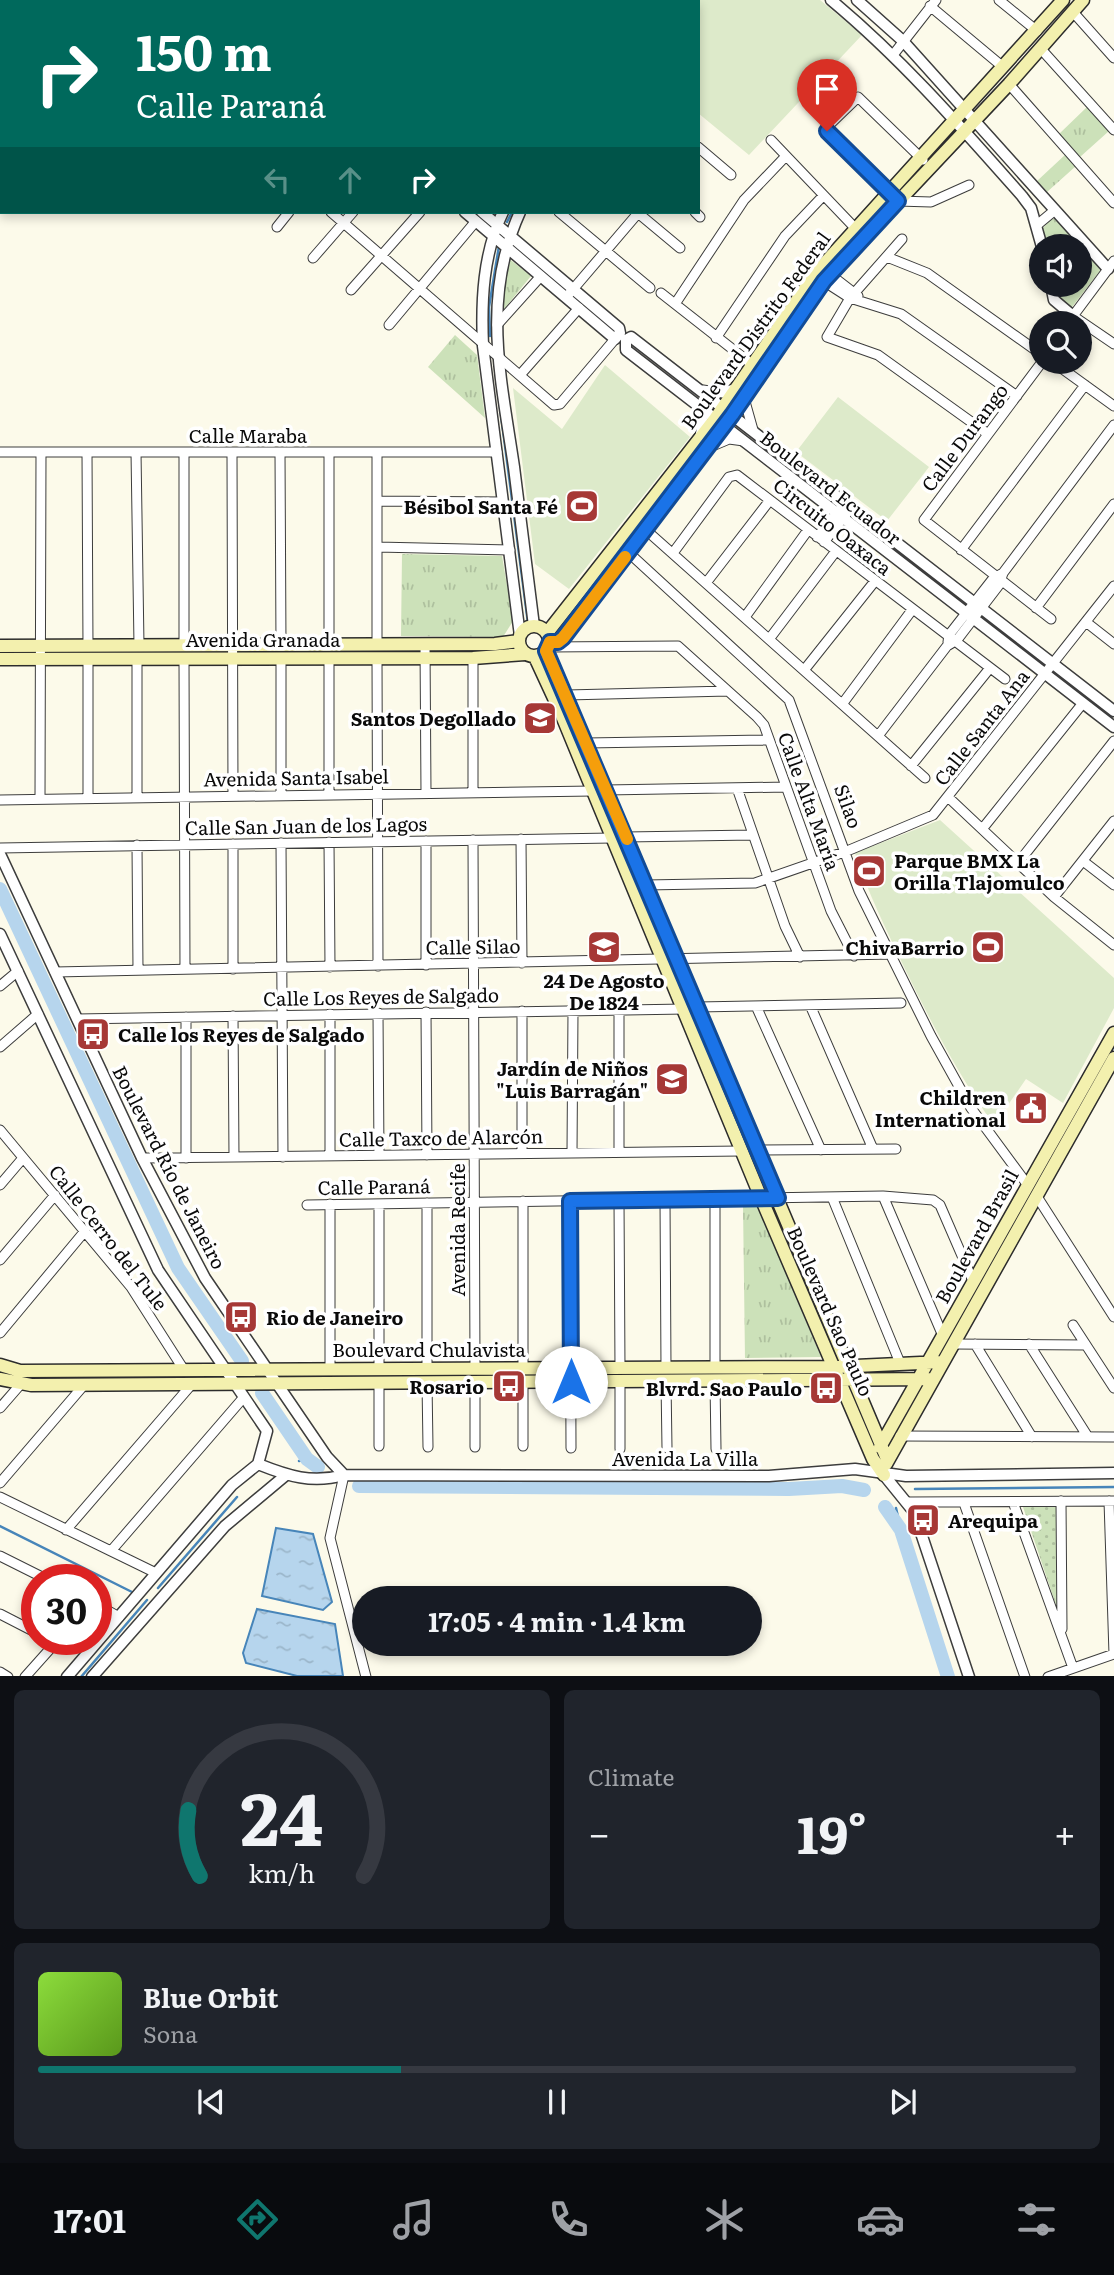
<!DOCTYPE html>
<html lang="en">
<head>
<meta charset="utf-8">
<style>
  body { margin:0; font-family:Literata,serif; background:#20242c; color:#f1f3f6; height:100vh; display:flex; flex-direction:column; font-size:26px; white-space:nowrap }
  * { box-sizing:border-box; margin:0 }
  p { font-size:23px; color:#9ea1a6 }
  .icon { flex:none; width:38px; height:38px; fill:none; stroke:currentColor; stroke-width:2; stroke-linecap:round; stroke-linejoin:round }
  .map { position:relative; height:1676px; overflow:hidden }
  .details { display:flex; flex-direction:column; gap:14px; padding:14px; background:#0d0f14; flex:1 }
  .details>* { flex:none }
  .hud { position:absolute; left:0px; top:0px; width:700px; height:214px; box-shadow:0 4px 10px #0003; background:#00695c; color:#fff; overflow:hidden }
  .controls { position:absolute; left:1029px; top:234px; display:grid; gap:14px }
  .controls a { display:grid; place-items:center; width:63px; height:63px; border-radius:50%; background:#171b24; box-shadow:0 4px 10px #0003; font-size:35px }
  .speed { position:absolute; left:21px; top:1564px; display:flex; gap:14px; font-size:35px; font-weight:700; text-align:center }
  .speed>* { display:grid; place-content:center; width:91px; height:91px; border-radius:50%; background:#171b24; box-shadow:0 4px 10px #0003; line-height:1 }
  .speed .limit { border:10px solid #d22; background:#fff; color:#111 }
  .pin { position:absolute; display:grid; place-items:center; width:60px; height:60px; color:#fff; margin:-72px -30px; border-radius:50% 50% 50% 0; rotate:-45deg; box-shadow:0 0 7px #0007 }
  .pin .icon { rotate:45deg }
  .me { position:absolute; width:77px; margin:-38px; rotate:0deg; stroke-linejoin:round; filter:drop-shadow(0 0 5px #0008) }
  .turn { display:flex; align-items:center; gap:24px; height:147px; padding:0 21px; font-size:32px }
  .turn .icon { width:91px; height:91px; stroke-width:2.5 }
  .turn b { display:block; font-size:49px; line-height:60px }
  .lanes { display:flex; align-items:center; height:66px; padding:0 21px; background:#0003; justify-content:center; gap:35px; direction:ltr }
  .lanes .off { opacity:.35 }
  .big { font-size:52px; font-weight:700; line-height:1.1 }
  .details .widget { flex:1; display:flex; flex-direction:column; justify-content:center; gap:10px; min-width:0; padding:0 24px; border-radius:10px; background:#20242c }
  .details .dial { align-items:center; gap:0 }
  .dial svg { height:182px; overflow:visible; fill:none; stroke:#363941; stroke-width:7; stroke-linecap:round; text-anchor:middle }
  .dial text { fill:#f1f3f6; stroke:none }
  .song { display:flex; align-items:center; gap:21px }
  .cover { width:84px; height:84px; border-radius:10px; background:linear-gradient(135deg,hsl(90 70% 55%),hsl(90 70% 35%)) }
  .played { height:7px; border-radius:4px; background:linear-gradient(90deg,#0f766e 35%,#363941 35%) }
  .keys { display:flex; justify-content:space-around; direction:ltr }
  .heat { display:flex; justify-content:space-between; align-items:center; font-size:38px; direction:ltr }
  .details .tiles { flex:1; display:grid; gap:14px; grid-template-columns:1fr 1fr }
  .widget:last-child { grid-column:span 2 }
  .trip { position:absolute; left:352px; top:1586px; width:410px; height:70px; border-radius:35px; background:#171b24; box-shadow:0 4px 10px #0003; font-weight:700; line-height:70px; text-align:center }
  .dock { display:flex; height:112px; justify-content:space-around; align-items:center; background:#090b0e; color:#9ea1a6 }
  .dock .icon { width:49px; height:49px }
  .dock .selected { color:#0f766e }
  .dock b { font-size:32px; color:#f1f3f6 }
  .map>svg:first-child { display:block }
  .grass { fill:url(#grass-dots) }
  .park { fill:url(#park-tufts) }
  .pitch { fill:#ddeaca }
  .water { fill:url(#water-ripples); stroke:#4785b9; stroke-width:2 }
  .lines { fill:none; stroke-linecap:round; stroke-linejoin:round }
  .stream { stroke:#4785b9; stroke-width:2.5 }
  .river { stroke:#b6d5ed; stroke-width:14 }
  .minor-casing { stroke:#3d3d3d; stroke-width:11 }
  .tertiary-casing { stroke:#3d3d3d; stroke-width:13 }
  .secondary-casing { stroke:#2c2c2c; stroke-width:15 }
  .minor { stroke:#fff; stroke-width:9 }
  .tertiary { stroke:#fff; stroke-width:10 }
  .secondary { stroke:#f3f0ae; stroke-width:12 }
  .route-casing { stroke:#114b97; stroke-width:18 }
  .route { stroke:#1a73e8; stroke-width:12 }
  .slow { stroke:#f59e0b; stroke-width:12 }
  .labels { text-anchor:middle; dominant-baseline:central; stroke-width:7; stroke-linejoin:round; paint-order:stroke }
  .street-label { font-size:19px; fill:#0a0a0a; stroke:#fff }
  .poi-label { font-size:19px; font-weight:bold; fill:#0a0a0a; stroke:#fff; text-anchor:end }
</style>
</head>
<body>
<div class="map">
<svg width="1114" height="1677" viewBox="0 0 1114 1677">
  <defs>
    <pattern id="grass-dots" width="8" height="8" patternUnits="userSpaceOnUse" patternTransform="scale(1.75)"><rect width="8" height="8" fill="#cce1b9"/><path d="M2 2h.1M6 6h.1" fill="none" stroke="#aec09e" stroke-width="1.8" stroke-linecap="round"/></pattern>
    <pattern id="park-tufts" width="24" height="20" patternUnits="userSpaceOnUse" patternTransform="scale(1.75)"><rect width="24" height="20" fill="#cce1b9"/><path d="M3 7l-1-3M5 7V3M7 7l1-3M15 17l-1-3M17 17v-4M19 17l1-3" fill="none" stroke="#aec09e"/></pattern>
    <pattern id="water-ripples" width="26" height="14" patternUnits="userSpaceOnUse" patternTransform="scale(1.75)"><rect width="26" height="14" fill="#b6d5ed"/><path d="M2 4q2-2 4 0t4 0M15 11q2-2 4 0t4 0" fill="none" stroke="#9bb6ca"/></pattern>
  </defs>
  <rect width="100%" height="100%" fill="#fcfaea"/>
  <!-- grass -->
  <path class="grass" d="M1058,1506L1057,1608L1023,1507Z"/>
  <!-- park -->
  <path class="park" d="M1087,107L1109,131L1080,157L1059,134Z
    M1066,154L1076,166L1047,192L1037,181Z
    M1051,219H1057L1099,266L1100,271L1072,307L1060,300L1056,285H1080V247H1047L1042,229Z
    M508,258L531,276L501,313Z
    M455,335L477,355L485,418L428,367Z
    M402,554L502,556L513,621L503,637L401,636Z
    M757,1204L821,1357L745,1358L743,1205Z"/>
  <!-- pitch -->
  <path class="pitch" d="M689,0H820L862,35L749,155L698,113V2Z
    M605,365L690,437L569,589L535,564L513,388L562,429Z
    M838,397L929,467L887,521L796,452Z
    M940,820L1114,978V1008L1063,1103L1026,1079L994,1125C958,1075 931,1022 904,967C886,929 868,893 855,853Z"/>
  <!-- water -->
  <path class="water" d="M276,1528L313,1534L332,1602L323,1610L262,1596Z
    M257,1609L335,1624L343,1676H297L246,1663L243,1653Z"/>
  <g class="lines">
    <!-- stream -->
    <path class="stream" d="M672,2L673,0
      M507,222L512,212
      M490,336L489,307L499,246
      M500,407L528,623
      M1109,1055L1114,1046
      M938,1357L977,1287
      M897,1432L924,1383
      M299,1461L307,1459
      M915,1489L1114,1487
      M896,1508L901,1530
      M0,1526L134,1593
      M158,1588L237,1497
      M81,1677L147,1600"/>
    <!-- river -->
    <path class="river" d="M82,2L86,0
      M0,39H2
      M0,889L178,1268L242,1361
      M262,1393L307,1459L318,1467
      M359,1486L789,1489L842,1486L864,1490
      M885,1507L901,1530L948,1677"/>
    <!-- minor casing -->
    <g class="minor-casing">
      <path id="minor" d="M524,0L526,2
        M604,0L606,2
        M999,0L1037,31
        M203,2L208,0
        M274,2L275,0
        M339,2L340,0
        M406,2L407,0
        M469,2L470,0
        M930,6L1003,67
        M1073,12L1114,58
        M1041,49L1114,130
        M893,55L936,0
        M1009,84L1114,203
        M771,140L855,228
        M698,147L731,175
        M923,160L858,97L826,128L898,201L931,202L969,185
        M331,212L554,405L560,404L615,339
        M559,212L650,288
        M695,212L700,217
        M638,213L680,248
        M1037,225L1055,210
        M277,227L289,212
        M902,239L850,298L827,337L878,355L988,434
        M887,257L927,273L1041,354
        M313,258L353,212
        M1114,261L1073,316L1114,344
        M827,272L858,296
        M822,280L850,298L901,314L1017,396
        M351,290L420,212
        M661,293L754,366
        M569,294L639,212
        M675,304L744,200L786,156
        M389,325L476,221
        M497,325L541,276
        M716,338L785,236L823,196
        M1042,362L924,520L1051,619
        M1053,362L1114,406
        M520,375L579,308
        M703,390L723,393L736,388
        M744,398L753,430
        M698,406L703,421L700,436
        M710,447L729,439L744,441
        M0,452H497
        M87,452L88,646
        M136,452L139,645
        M184,452V645
        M232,452L233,796
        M280,452L281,645
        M329,452V645
        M377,452V645
        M377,501L503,502
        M646,530L925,778
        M817,537L846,502
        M824,542L852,507
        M377,547L510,550
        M961,550L1085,385
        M629,553L789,700L859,891L931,1036L971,1108L1027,1184
        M673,553L729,477L737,475L1005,679
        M706,583L770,500
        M1036,608L1114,504
        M745,617L808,530
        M1086,622L1114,644
        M770,638L836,551
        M948,642L949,635L992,580L1001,574
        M425,645L426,793
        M549,647L678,646L757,717L764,725L831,911L854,956
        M137,658V797
        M184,658L185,969
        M281,658V795
        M329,658V794
        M377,658L378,966
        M473,658V792
        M88,659V798
        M805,669L875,581
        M567,695L728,691
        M843,703L912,610
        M878,736L947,646L957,640L999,585L1003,573L1114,425
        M587,743L769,740
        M911,766L990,668
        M737,788L785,926L800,957
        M606,790L786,787
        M949,798L1054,897L1114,945
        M40,799L41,452
        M0,800L593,791
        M983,828L1083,703
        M626,837L753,835
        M521,839L522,963
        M473,840L475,1368
        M426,841V965
        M329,842L330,967
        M281,843L283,1157
        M233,844V969
        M137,845L138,970
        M0,848L612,838
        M1083,861L1114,885
        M1018,863L1114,741
        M646,885L755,883L847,851L933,815L1114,586
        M1054,897L1114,821
        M55,972L891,954
        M0,986L18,971
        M810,1005L873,1149
        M756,1006L821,1150
        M698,1007L901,1003
        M522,1011V1153
        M619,1011V1152
        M426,1012L427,1155
        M378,1013L379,1155
        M330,1014V1156
        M233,1016L234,1157
        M186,1017V1158
        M77,1019L685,1009
        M0,1047L38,1014
        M0,1130L131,1287L184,1370
        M758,1150L896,1149
        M572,1153L573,1011
        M142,1158L741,1151
        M0,1185L23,1158
        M1036,1195L1114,1317
        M883,1196L943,1336
        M832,1197L900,1363
        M665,1199L666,1368
        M715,1199V1368
        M619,1200L620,1368
        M523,1201V1368
        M570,1201L571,1448
        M427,1203V1369
        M330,1204V1369
        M379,1204V1369
        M307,1205L883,1196L933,1200L940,1205L973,1281
        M0,1260L55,1195
        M1073,1325L1114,1388
        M0,1333L85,1231
        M953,1344L1086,1345
        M975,1344L1032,1437
        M1029,1344L1088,1437
        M620,1382V1449
        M666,1382L667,1448
        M715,1382L716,1449
        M379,1383V1446
        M427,1383L428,1447
        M475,1383V1447
        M523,1383V1446
        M0,1408L20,1385
        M900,1436L1114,1437
        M344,1475L330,1538L366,1677
        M0,1483L84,1385
        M0,1497L156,1573
        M1061,1501L1062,1629
        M1109,1501L1114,1654
        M908,1502L1114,1501
        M1013,1502L1073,1668
        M964,1503L1025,1677
        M66,1530L192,1384
        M111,1551L244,1397
        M0,1556L48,1580
        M96,1604L119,1617
        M0,1614L37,1633
        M0,1672L8,1677
        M25,1677L58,1640
        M1048,1677L1114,1654"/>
    </g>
    <!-- tertiary casing -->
    <g class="tertiary-casing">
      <path id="tertiary" d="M216,0L218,2
        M233,0L235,2
        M831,0C902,59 961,127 1022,196L1031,208L1042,247
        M857,0L903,41L1108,269
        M54,2L58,0
        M111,2L115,0
        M662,2L664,0
        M682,2L683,0
        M465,212L615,339L620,333L619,328L482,212
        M503,212C483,253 481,301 483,346L520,636
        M520,212C481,298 501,378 514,467C521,520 527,573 534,626
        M1051,285L1054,300L1073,316
        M1114,711L631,337L626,340V350L1114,727
        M0,854L142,1158L205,1278L327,1457L344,1475
        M0,934L158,1270L267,1431L258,1464L232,1485L67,1677
        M258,1464C288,1476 312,1484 344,1475L769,1476L855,1469L906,1476L1114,1473
        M884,1475L914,1512L969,1677
        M92,1677L225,1526L286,1475"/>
    </g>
    <!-- secondary casing -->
    <g class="secondary-casing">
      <path id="secondary" d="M519 641a15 15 0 1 1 30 0a15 15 0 1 1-30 0Z
        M547,633L715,419L815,274L1063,0
        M550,641L563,638L724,426L830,274L1009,84L1083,0
        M0,646L495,644L519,641
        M546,651L887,1459
        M535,657L560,711L761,1198L873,1459L884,1475
        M0,659L473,658L525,654
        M0,1365L20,1371L834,1367L942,1362
        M0,1379L31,1385L933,1379
        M880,1447L1114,1033
        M886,1464L1114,1058"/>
    </g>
    <!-- minor -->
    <use href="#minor" class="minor"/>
    <!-- tertiary -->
    <use href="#tertiary" class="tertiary"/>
    <!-- secondary -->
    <use href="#secondary" class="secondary"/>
  </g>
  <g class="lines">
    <!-- route casing -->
    <g class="route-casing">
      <path id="route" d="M571,1382L570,1201L778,1198L546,651L550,642H558L563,638L732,415L824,281L898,201L827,131"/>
    </g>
    <!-- route -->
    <use href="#route" class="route"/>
    <!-- slow -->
    <path class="slow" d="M625,557L563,638L558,642H550L546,651L627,839"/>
  </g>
  <!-- icons -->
  <defs>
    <g id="stadium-square" transform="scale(1.75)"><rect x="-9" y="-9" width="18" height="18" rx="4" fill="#a63836" stroke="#fff"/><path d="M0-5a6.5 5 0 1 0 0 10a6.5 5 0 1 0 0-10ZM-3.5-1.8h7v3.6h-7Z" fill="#fff"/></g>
    <g id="school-square" transform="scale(1.75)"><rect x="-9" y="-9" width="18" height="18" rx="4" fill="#a63836" stroke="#fff"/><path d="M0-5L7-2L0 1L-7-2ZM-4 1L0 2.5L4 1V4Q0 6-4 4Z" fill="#fff"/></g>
    <g id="bus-square" transform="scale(1.75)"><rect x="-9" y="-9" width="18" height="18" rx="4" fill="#a63836" stroke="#fff"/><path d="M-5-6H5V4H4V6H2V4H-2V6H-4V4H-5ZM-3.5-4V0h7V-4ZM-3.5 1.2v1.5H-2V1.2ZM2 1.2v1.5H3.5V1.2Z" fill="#fff"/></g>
    <g id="civic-square" transform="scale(1.75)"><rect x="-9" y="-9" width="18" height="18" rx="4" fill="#a63836" stroke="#fff"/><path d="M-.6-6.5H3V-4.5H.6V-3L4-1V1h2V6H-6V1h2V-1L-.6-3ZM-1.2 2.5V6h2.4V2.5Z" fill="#fff"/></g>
  </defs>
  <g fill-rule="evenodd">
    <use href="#stadium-square" x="582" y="506"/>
    <use href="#school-square" x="540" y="718"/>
    <use href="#stadium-square" x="869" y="871"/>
    <use href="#school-square" x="604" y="947"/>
    <use href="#stadium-square" x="988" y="947"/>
    <use href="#bus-square" x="93" y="1034"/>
    <use href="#school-square" x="672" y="1079"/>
    <use href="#civic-square" x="1031" y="1108"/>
    <use href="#bus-square" x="241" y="1317"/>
    <use href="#bus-square" x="509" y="1386"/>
    <use href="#bus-square" x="826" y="1388"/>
    <use href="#bus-square" x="923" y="1520"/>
  </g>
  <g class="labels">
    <!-- street labels -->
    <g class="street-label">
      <text transform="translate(755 330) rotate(-54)">Boulevard Distrito Federal</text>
      <text x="248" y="435">Calle Maraba</text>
      <text transform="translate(964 437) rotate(-53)">Calle Durango</text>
      <text transform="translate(831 487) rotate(38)">Boulevard Ecuador</text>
      <text transform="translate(833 526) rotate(38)">Circuito Oaxaca</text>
      <text x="263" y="639">Avenida Granada</text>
      <text transform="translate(981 727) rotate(-52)">Calle Santa Ana</text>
      <text transform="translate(296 777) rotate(-1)">Avenida Santa Isabel</text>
      <text transform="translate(810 801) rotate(70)">Calle Alta María</text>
      <text transform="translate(849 806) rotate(70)">Silao</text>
      <text transform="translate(306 825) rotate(-1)">Calle San Juan de los Lagos</text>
      <text transform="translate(473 946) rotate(-1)">Calle Silao</text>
      <text transform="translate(381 996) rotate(-1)">Calle Los Reyes de Salgado</text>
      <text transform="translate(441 1137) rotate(-1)">Calle Taxco de Alarcón</text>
      <text transform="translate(170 1167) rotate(63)">Boulevard Río de Janeiro</text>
      <text transform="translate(374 1186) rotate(-1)">Calle Paraná</text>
      <text transform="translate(457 1230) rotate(-90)">Avenida Recife</text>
      <text transform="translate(976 1236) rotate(-61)">Boulevard Brasil</text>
      <text transform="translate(109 1237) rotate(52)">Calle Cerro del Tule</text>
      <text transform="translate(831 1311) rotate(66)">Boulevard Sao Paulo</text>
      <text x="429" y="1349">Boulevard Chulavista</text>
      <text x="685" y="1458">Avenida La Villa</text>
    </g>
    <!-- poi labels -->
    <g class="poi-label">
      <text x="558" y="506">Bésibol Santa Fé</text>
      <text x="516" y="718">Santos Degollado</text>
      <text x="894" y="860" text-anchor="start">Parque BMX La<tspan x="894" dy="22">Orilla Tlajomulco</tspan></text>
      <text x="964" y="947">ChivaBarrio</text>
      <text x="604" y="980" text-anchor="middle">24 De Agosto<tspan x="604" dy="22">De 1824</tspan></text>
      <text x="118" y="1034" text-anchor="start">Calle los Reyes de Salgado</text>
      <text x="648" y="1068">Jardín de Niños<tspan x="648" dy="22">"Luis Barragán"</tspan></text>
      <text x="1006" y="1097">Children<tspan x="1006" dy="22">International</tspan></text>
      <text x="266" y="1317" text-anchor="start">Rio de Janeiro</text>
      <text x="484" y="1386">Rosario</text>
      <text x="802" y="1388">Blvrd. Sao Paulo</text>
      <text x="948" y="1520" text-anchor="start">Arequipa</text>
    </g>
  </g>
</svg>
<div class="controls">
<a><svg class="icon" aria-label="sound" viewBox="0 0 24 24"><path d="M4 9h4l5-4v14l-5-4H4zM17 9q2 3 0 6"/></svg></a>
<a><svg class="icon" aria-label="search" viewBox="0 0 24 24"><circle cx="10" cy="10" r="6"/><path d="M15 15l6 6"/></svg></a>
</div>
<div class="speed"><div class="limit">30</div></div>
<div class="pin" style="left:827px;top:131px;background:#d93025"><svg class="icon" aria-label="arrive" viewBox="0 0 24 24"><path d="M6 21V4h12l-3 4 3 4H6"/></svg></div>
<svg class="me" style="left:571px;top:1382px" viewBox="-20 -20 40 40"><circle r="19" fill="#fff"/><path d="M0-13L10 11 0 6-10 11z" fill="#1a73e8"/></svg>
<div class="trip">17:05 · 4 min · 1.4 km</div>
<div class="hud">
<div class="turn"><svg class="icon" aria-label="right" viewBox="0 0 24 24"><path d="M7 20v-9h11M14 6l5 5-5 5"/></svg><div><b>150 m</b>Calle Paraná</div></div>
<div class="lanes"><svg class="icon off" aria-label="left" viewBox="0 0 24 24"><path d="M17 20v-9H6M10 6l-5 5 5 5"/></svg><svg class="icon off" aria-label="ahead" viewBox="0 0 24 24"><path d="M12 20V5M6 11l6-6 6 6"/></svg><svg class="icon" aria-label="right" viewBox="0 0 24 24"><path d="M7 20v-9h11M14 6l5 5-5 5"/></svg></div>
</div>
</div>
<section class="details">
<div class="tiles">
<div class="widget dial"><svg viewBox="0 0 100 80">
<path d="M14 69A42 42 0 1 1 86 69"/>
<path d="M14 69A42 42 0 0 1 9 40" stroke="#0f766e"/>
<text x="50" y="56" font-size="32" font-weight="700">24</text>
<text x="50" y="72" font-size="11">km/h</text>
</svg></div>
<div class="widget"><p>Climate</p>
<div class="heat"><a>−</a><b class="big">19°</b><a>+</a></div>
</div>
<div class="widget">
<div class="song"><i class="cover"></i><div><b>Blue Orbit</b><p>Sona</p></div></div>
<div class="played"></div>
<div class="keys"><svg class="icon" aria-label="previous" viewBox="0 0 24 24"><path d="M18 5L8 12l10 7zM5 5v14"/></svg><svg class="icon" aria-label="pause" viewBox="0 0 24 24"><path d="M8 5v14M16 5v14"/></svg><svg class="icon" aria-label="next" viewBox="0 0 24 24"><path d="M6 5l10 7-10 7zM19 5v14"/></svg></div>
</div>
</div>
</section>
<nav class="dock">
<b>17:01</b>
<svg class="icon selected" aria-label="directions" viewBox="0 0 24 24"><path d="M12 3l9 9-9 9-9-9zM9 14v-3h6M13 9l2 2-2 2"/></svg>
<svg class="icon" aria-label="music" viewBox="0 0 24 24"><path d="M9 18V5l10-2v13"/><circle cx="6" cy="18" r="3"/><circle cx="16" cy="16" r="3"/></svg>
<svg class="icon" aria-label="phone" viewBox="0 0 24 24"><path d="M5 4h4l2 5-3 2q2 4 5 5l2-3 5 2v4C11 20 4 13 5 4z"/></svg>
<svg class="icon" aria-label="climate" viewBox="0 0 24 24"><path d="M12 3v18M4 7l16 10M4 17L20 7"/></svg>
<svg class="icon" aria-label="car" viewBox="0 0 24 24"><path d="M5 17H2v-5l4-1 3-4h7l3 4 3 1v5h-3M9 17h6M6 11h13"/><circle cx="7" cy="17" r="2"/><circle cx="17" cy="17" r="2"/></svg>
<svg class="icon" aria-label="filters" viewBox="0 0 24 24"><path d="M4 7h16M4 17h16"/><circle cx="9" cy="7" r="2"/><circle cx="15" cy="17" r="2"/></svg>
</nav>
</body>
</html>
